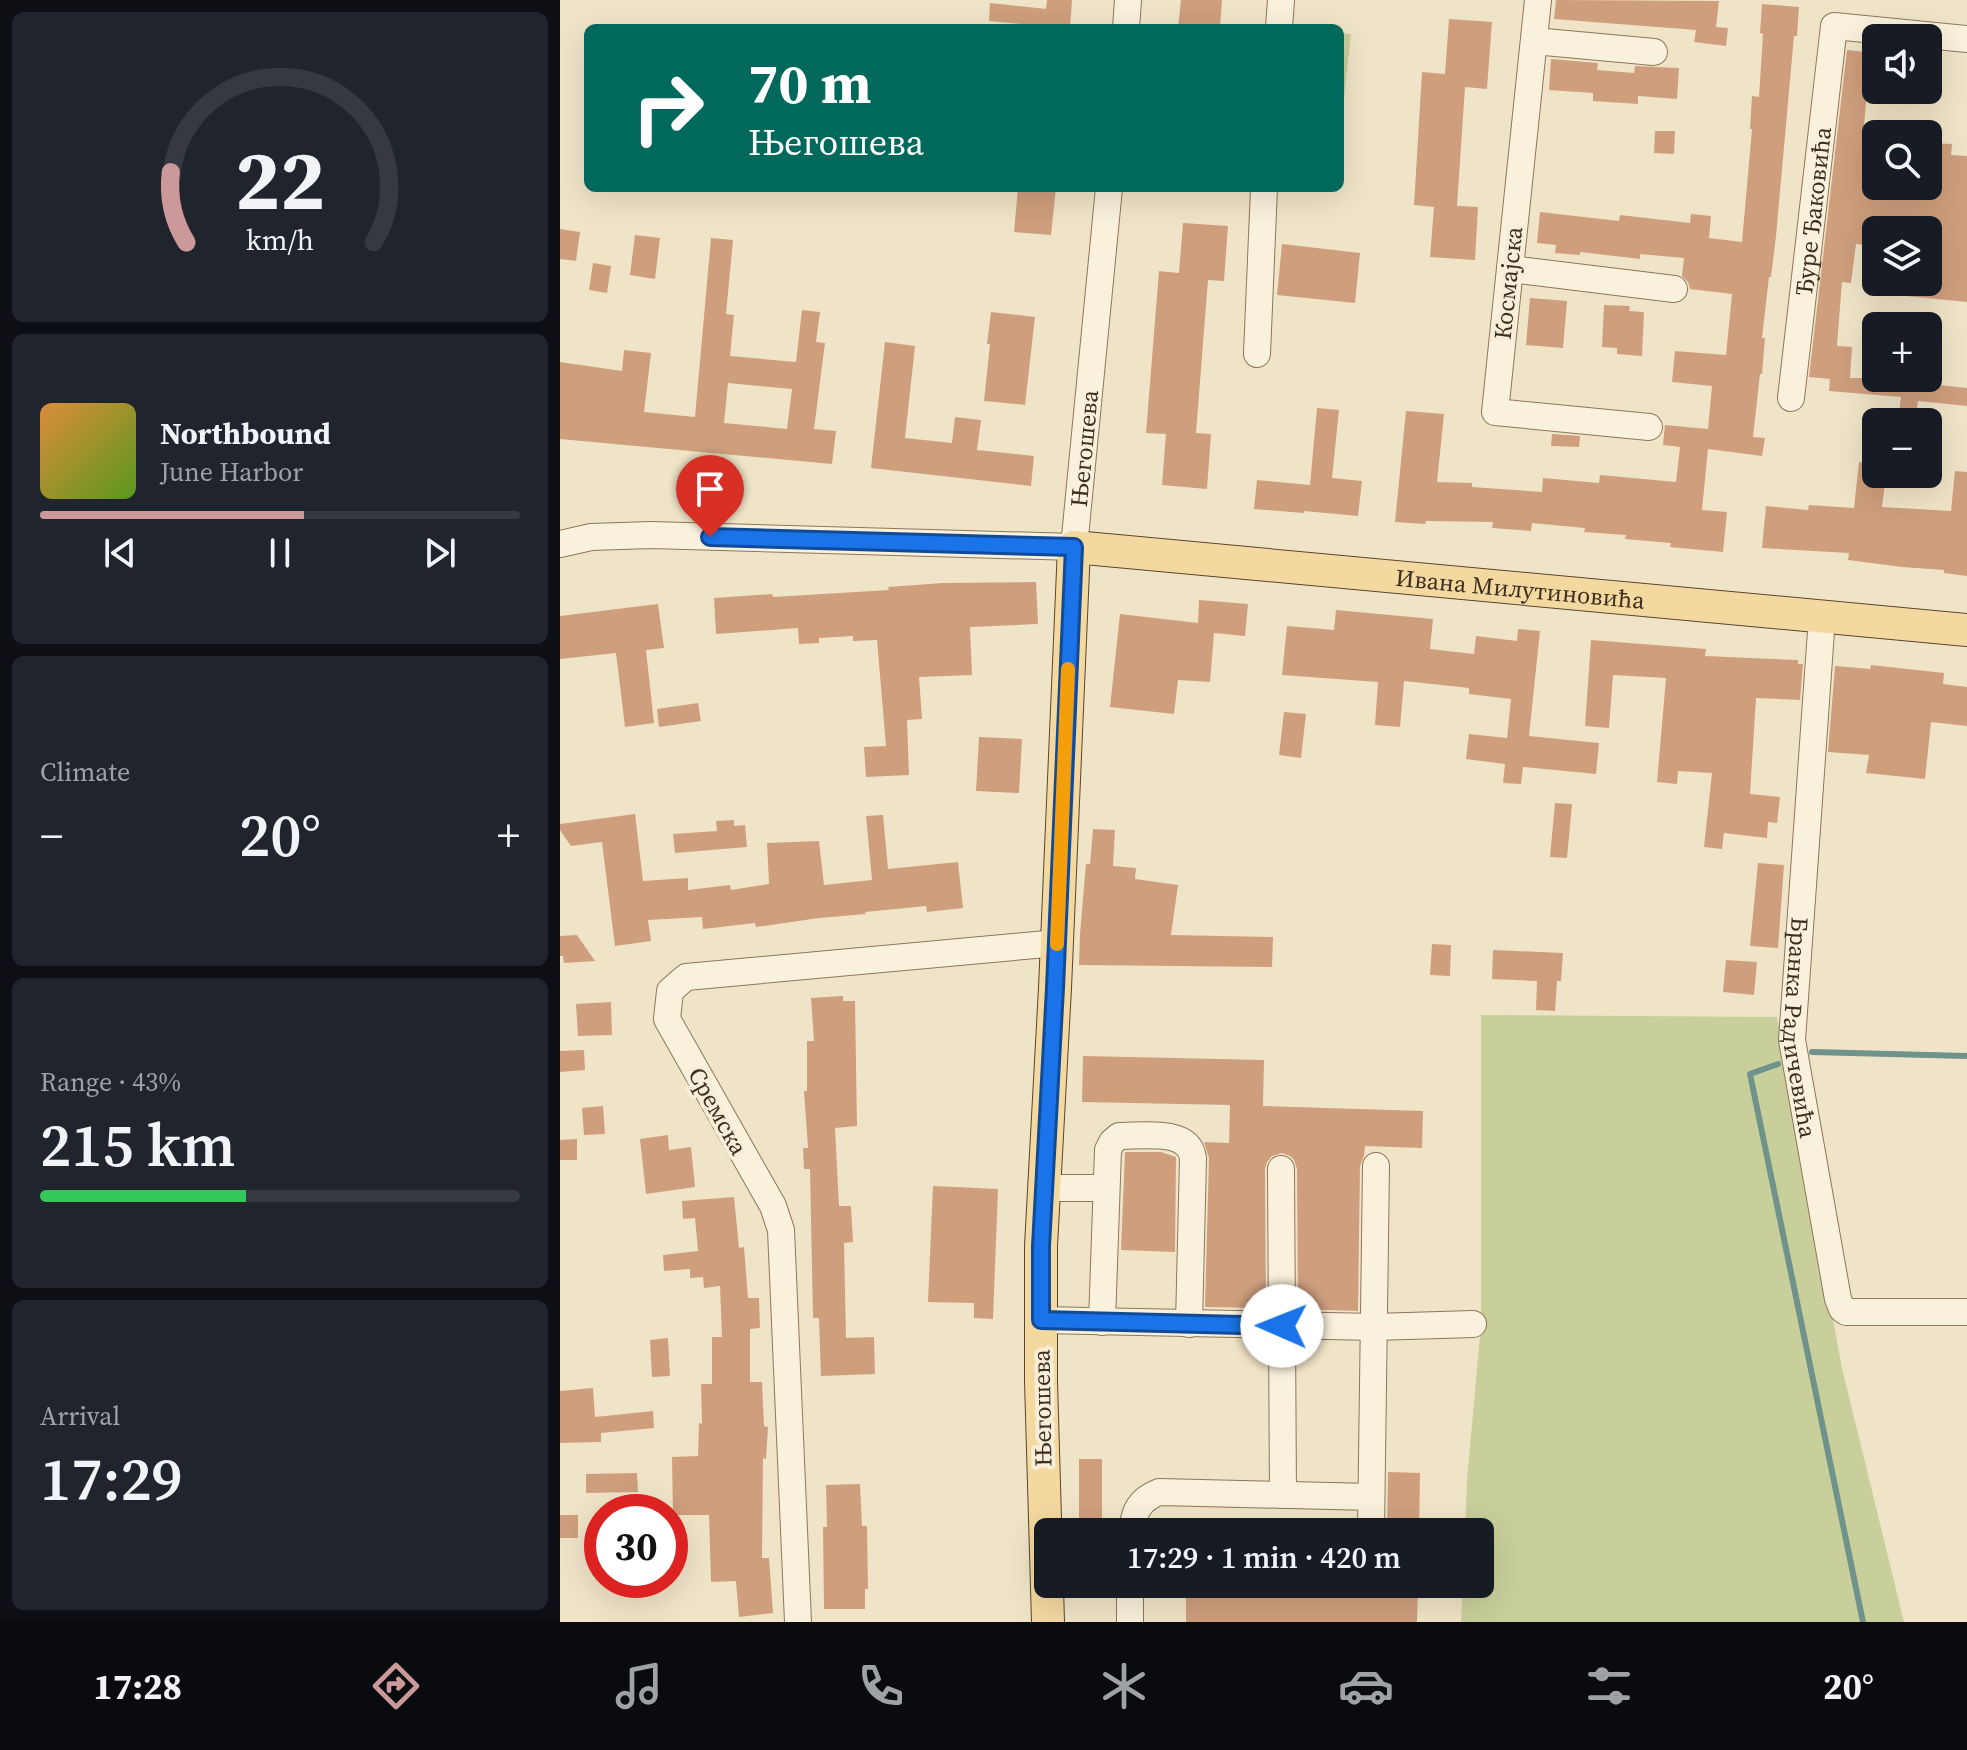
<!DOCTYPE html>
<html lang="en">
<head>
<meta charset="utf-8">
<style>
  body { margin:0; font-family:"Source Serif 4",serif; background:#20242c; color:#f1f3f6; height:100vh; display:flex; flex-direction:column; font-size:30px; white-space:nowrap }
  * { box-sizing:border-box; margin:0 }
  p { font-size:26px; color:#9ea1a6 }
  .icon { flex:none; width:44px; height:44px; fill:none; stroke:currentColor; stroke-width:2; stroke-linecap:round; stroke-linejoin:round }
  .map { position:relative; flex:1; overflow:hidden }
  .panel { display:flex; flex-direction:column; gap:12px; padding:12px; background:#0d0f14; width:560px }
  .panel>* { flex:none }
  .banner { position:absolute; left:24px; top:24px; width:760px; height:168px; border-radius:12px; box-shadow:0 8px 32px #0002; background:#00695c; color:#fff; overflow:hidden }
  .tools { position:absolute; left:1302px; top:24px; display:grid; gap:16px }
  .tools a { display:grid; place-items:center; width:80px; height:80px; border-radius:12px; background:#171b24; box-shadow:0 8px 32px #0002; font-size:40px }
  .speed { position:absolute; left:24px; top:1494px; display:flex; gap:16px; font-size:40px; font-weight:700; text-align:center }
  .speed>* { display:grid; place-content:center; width:104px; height:104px; border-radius:50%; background:#171b24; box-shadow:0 8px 32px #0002; line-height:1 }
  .speed .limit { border:12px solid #d22; background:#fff; color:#111 }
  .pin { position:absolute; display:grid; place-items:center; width:68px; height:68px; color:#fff; margin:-82px -34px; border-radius:50% 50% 50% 0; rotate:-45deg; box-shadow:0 0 8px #0007 }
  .pin .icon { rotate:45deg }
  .me { position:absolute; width:88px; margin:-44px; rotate:271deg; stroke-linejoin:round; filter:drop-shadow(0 0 6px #0008) }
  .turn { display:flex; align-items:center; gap:28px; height:168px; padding:0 32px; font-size:36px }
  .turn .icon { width:104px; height:104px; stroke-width:2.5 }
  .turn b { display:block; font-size:56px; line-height:68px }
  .big { font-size:60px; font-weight:600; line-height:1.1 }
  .panel .card { flex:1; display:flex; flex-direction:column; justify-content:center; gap:12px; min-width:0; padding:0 28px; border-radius:12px; background:#20242c }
  .panel .dial { align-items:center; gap:0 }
  .dial svg { height:208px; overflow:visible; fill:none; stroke:#363941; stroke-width:7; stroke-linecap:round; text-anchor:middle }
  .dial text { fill:#f1f3f6; stroke:none }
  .song { display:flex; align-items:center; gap:24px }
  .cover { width:96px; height:96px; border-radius:12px; background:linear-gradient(135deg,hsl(30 70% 55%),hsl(90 70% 35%)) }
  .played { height:8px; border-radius:4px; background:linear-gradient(90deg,#cc999b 55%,#363941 55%) }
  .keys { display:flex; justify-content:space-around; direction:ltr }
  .heat { display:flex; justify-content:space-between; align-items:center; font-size:44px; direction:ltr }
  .charge { height:12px; border-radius:6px; background:linear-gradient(90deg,#34c759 43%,#363941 0) }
  .trip { position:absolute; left:474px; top:1518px; width:460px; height:80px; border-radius:12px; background:#171b24; box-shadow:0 8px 32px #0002; font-weight:600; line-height:80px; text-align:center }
  .dock { display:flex; height:128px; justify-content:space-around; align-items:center; background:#090b0e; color:#9ea1a6 }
  .dock .icon { width:56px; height:56px }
  .dock .active { color:#cc999b }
  .dock b { font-size:36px; color:#f1f3f6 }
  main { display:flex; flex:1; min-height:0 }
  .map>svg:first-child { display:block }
  .green { fill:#c9cf9b }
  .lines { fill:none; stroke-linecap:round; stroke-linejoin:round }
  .stream { stroke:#6f938a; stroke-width:6 }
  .building { fill:#cf9f7d; fill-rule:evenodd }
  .minor-casing { stroke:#8d765c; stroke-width:28 }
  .major-casing { stroke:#5b4430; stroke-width:34 }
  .minor { stroke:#faf1dc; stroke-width:26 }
  .major { stroke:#f3d9a0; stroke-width:32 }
  .route-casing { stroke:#114b97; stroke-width:20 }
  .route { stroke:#1a73e8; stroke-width:14 }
  .slow { stroke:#f59e0b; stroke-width:14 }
  .labels { text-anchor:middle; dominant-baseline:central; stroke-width:8; stroke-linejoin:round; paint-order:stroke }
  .street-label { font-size:24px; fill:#3d2e20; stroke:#f7eed8 }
</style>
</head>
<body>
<main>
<section class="panel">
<div class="card dial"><svg viewBox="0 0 100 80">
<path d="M14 69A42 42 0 1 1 86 69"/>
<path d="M14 69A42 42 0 0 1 8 42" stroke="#cc999b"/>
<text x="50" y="56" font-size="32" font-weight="700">22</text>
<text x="50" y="72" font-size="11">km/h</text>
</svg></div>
<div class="card">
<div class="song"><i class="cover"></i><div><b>Northbound</b><p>June Harbor</p></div></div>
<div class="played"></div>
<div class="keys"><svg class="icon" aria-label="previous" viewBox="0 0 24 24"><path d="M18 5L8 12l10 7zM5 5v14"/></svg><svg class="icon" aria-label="pause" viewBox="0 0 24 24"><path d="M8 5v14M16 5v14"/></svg><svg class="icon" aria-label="next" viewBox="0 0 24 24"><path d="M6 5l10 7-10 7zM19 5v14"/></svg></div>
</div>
<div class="card"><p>Climate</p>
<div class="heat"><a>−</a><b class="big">20°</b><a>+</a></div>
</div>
<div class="card"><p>Range · 43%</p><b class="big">215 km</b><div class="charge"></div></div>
<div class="card"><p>Arrival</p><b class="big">17:29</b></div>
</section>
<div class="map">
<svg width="1407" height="1622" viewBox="0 0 1407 1622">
  <rect width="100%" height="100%" fill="#f0e4c8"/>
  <!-- green -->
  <path class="green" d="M780,33L791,34L782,116H780Z
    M921,1015L1217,1017L1282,1368L1344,1622H901L903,1584H920V1532H905L907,1480L921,1324Z"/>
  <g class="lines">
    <!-- stream -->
    <path class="stream" d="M1252,1052L1407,1056
      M1218,1064L1190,1074L1303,1622"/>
  </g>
  <!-- building -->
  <path class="building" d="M487,0H512L510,28H472V25L429,21L430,3L486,9Z
    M621,0H662L660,28H618Z
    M996,0L1159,1L1156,27L1168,28L1166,46L1134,42L1136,30L994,19Z
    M1202,4L1239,7L1237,36H1234L1216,236L1211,277H1209L1202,338H1205L1202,374H1200L1193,437L1205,438L1202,456L1148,449L1142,510L1167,512L1163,552L1110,547L1111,543L1065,539L1066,535L1024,532L1025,528L972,523L971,531L932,528L933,522L866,521L865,524L835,522L846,411L884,414L877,482L912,483V487L982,492L983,478L1039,483L1040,475L1116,482L1120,447L1103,445L1105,425L1148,429L1152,386L1112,382L1115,351L1166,355L1172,294L1130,289L1128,282L1122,276L1124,258L1080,254V259L1020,252V255L995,253L996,245L977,243L980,212L1059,221L1060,215L1130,223L1131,214L1151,216L1149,238L1182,242L1192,129H1190L1192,96L1199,97L1203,34L1200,33Z
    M889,19L932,22L927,89L905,87L897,206L918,207L915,260L870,257L874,207L854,205L862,72L885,74Z
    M1287,50L1315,53L1311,93L1307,92L1302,147L1315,148L1312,186H1368V143L1392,144L1391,155L1407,156V302L1326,294L1327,282H1368V230H1316V246L1296,244L1291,283L1282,282L1277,346L1292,347L1290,378H1342V381L1407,388V406L1358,401L1355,422H1338L1341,397L1269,391L1270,379L1249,377Z
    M991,59L1038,63L1037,70L1074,73L1075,66L1119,68L1117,99L1078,96V104L1033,101V93L989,90Z
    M1095,131H1115L1114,154L1094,153Z
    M458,188H496L491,235L454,232Z
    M623,223L668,226L664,281L648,280L636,433L651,434L647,489L602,485L606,434L586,433L599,271L619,273Z
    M0,229L20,232L16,261L0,259Z
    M75,235L100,238L95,279L70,275Z
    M151,238L173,240L166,314L174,315L170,356L236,362L242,310L260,312L256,342L265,343L254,429L276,431L272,464L0,439V362L62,371L64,350L91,353L84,412L135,417ZM168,383L232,389L227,429L164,423Z
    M722,244L800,253L795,303L717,295Z
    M33,263L51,266L47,293L29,290Z
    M970,298L1007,301L1003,348L966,345Z
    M1044,305L1070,306L1069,311L1084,312L1082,356L1057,354V348L1042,347Z
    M431,312L475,317L465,405L424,401L430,344H427Z
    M325,342L355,346L345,438L392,443L395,417L421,420L417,450L474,456L471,486L311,468Z
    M757,408L779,410L772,478L802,481L798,516L744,511V513L694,509L697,480L750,485Z
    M992,434L1020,436L1019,447L991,446Z
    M1299,462L1316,464V474H1326L1322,507L1391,511L1395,471L1407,472V576L1384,573V570L1342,567L1288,560L1289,553L1202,548L1206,506L1248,510L1249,505L1294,508Z
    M476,582L478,624L410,627L412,675L359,677L362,719L347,720L349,775L306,777L304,747L326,746L317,640L293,641V636L259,638V643L239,644L238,628L156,634L154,598L212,594L213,597L329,590L328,587L383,583Z
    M639,600L688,604L685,636L654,633L650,682L618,680L614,714L550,707L560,614L638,623Z
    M98,604L104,648L86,650L94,723L65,727L56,653L0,659V616Z
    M776,610L873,619L870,649L914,654L916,636L957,641L958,629L980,631L969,736L1039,743L1036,774L963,767L961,784L943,783L945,764L906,759L909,734L947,738L951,699L909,694V688L844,681L840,727L815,725L818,682L722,675L727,626L774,630Z
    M1031,640L1146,649L1145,656L1238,660V664H1243L1240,700L1196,698L1190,794L1220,797L1217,823L1208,822L1207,838L1164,833L1162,849L1144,847L1152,773L1118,771L1117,784L1097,782L1106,678L1053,675L1049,728L1025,726Z
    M1311,665L1384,673L1383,684L1407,687V726L1371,722L1365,779L1306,773L1309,755L1268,752L1275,666L1310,669Z
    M138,703L141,721L99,727L97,709Z
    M724,712L746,714L741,758L719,755Z
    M419,737L462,739L459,793L416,791Z
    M995,803L1012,804L1007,858L990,857Z
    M75,814L83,881L128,878V890L170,885L171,890L209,884L207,843L259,841L264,885L312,880L306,816L323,815L328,869L398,862L403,908L367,912L366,906L305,912L306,914L259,918L196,927L195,923L143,929L142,917L88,920L91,941L55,946L42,842L11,846L0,830V824Z
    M174,820V826L185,825L187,847L115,853L113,834L157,831L156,821Z
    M533,829L555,830L553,866L576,868L575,879L618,885L611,935L713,937L712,967L519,965L520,934L526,864H530Z
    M1198,863L1224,865L1218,948L1190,946Z
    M17,935L35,961L4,963L3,956H0V936Z
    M872,944L891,945L890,976L870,975Z
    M933,950L1003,953L1001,981H997L995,1011L976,1010L977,981L932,979Z
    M1166,960L1197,962L1194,995L1163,992Z
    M283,996V1001H295L297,1126L275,1128L279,1206H291L293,1242L284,1243L286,1338L314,1337L315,1374L261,1376L259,1318H253L250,1169H244L243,1148H248L244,1091H247V1041H254L251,998Z
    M51,1002L52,1035L18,1036L16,1004Z
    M24,1050L25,1070L0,1072V1051Z
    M523,1056L704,1060L703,1106L863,1111L862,1148L805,1146L804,1156L800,1166L798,1311L738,1309L737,1169L734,1160L730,1156L722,1153L712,1156L707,1162L705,1169L706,1308L645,1307L649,1158L644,1142L669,1143L670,1105L522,1102Z
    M43,1106L45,1134L24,1135L22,1108Z
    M108,1135L109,1150L131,1147L135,1187L86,1194L80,1139Z
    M17,1139V1160H0V1140Z
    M565,1152H601L616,1157L615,1252L561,1250Z
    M373,1186L438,1189L433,1319L414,1318V1303L368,1302Z
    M174,1197L179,1248L184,1247L188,1298H199L200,1328L190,1329V1382H202L204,1426L208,1427L206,1459L203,1458L202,1558H209L213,1613L179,1617L176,1581L151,1582L149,1515H113L112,1457L138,1456L139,1423L142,1424L141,1384H152V1337H162L160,1286L144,1288L143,1277L130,1278V1269L104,1271L103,1255L138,1251L135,1218L123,1219L122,1201Z
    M108,1338L110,1376L92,1377L90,1340Z
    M33,1388L35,1417L93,1411L94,1428L41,1433V1442L0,1443V1391Z
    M519,1459H542V1523H519Z
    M828,1472L860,1473L859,1532H827Z
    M77,1473L78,1492L26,1493V1474Z
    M300,1484L302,1526H307L308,1589H305V1609H264L263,1527H267L266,1485Z
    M0,1515H18V1538H0Z
    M626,1584H858L857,1622H626Z"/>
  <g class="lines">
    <!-- minor casing -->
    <g class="minor-casing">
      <g id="minor">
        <path d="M978,0L935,412L1089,427"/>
        <path d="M566,28L568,0"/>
        <path d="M719,28L721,0"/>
        <path d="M974,41L1094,52"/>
        <path d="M950,269L1114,289"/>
        <path d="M697,354L704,188"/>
        <path id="s1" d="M1231,398L1274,26L1407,39"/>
        <path id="s2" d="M0,544L31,537L91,535L514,547L549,188"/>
        <path id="s3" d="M1262,617L1232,1040L1278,1299L1282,1309L1286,1312H1407"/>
        <path d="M721,1169L723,1495"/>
        <path d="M484,1188H546"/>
        <path d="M481,1320L814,1327L913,1324"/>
        <path d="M542,1322L548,1150L552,1142L559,1136C582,1136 629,1128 633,1158L629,1324"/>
        <path d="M572,1532C574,1511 579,1500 599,1492L811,1497"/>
        <path d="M811,1532L816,1166"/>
        <path d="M238,1622L221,1230L213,1206L107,1019L110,991L126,977L497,943"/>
        <path d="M570,1622V1584"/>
      </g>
    </g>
    <!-- major casing -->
    <g class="major-casing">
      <g id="major">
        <path id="s4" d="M488,1622L481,1381V1246L495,988L514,547L1407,630"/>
      </g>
    </g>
    <!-- minor -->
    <use href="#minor" class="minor"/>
    <!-- major -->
    <use href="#major" class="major"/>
  </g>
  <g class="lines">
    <!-- route casing -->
    <g class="route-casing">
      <path id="route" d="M150,537L514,547L495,988L481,1246V1320L722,1326"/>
    </g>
    <!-- route -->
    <use href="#route" class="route"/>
    <!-- slow -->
    <path class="slow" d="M497,944L508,669"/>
  </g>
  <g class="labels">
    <!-- street labels -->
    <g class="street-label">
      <text stroke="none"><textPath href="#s1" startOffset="188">Ђуре Ђаковића</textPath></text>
      <text transform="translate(948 283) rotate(-84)">Космајска</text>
      <text stroke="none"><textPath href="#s2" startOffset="614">Његошева</textPath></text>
      <text stroke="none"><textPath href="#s4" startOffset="1524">Ивана Милутиновића</textPath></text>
      <text stroke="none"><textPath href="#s3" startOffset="412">Бранка Радичевића</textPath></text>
      <text transform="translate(158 1111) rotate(61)">Сремска</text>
      <text transform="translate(482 1408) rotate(-91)">Његошева</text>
    </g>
  </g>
</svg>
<div class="tools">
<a><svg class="icon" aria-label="sound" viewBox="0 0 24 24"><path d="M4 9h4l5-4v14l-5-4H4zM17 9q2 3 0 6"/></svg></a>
<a><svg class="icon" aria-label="search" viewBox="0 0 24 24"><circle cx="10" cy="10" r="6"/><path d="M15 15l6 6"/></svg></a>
<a><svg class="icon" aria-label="layers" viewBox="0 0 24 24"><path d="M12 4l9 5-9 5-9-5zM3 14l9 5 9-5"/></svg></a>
<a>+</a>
<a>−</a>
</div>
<div class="speed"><div class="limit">30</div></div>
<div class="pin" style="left:150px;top:537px;background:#d93025"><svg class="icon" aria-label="arrive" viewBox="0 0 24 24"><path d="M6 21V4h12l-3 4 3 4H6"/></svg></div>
<svg class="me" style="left:722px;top:1326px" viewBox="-20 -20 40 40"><circle r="19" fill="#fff"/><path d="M0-13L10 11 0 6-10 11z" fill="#1a73e8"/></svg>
<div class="trip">17:29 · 1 min · 420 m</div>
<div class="banner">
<div class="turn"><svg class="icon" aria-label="right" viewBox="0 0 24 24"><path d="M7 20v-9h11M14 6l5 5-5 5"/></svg><div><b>70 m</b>Његошева</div></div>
</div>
</div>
</main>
<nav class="dock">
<b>17:28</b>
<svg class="icon active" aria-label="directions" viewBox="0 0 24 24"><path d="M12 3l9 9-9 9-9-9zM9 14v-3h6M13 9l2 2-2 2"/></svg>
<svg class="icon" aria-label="music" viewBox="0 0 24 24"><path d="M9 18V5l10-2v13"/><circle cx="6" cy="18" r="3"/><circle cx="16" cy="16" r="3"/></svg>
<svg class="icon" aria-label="phone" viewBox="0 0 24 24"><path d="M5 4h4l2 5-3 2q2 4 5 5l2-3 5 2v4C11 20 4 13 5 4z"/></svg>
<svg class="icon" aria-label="climate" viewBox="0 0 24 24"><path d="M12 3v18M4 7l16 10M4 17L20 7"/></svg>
<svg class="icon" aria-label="car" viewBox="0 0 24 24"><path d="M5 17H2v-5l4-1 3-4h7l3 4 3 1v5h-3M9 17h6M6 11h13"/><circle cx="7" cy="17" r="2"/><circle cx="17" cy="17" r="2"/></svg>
<svg class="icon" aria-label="filters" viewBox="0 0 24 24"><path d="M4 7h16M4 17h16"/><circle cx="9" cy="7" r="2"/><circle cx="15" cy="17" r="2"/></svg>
<b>20°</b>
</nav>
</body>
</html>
